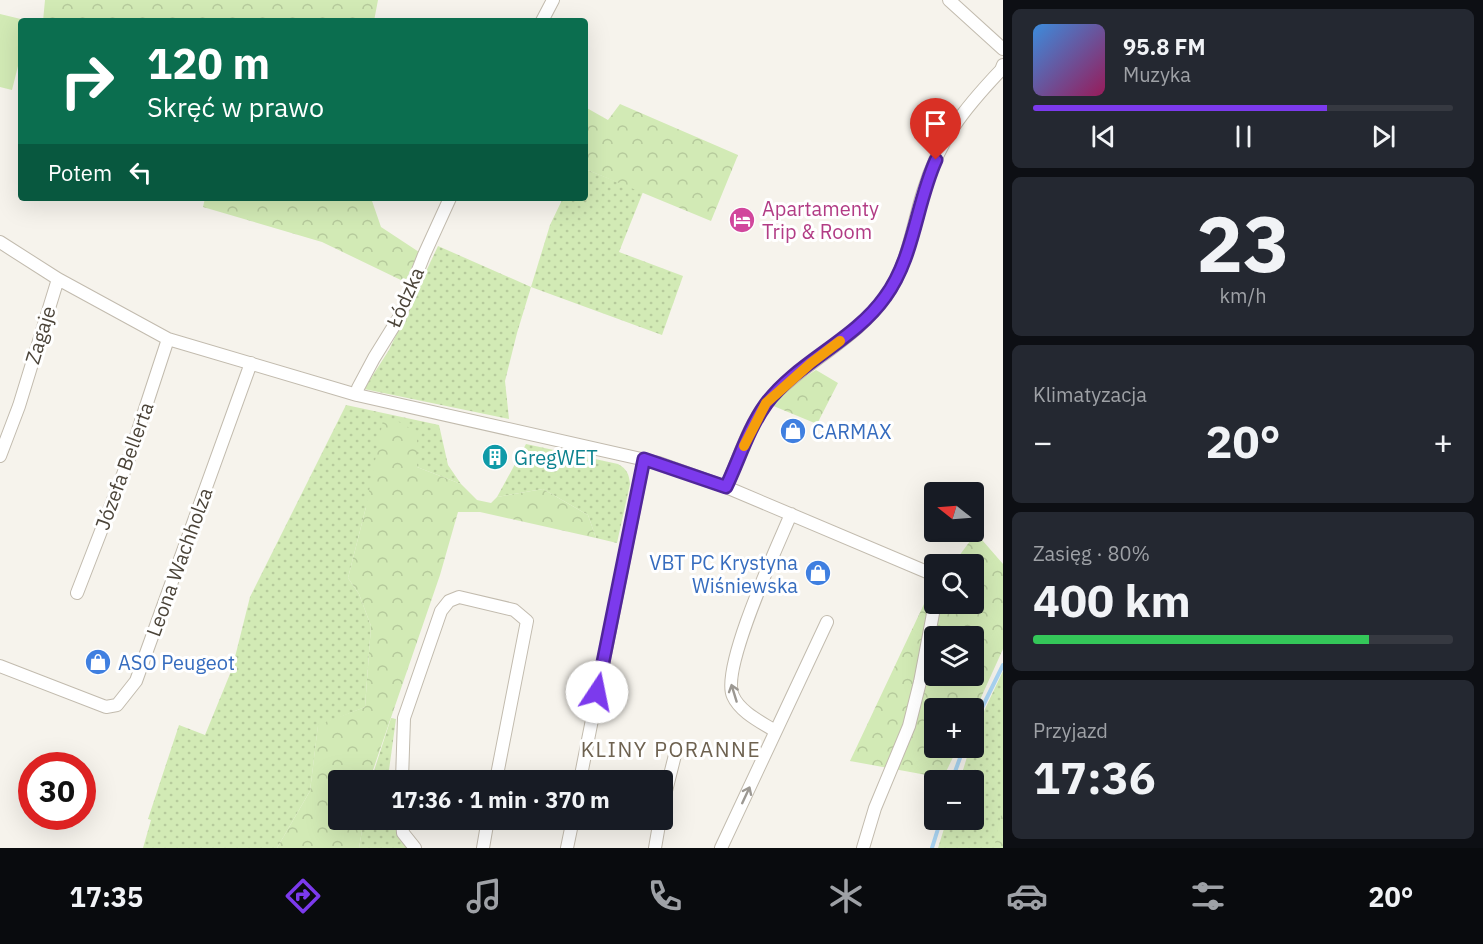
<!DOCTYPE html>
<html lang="pl">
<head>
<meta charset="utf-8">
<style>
  body { margin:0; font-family:"IBM Plex Sans",sans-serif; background:#242831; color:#f1f3f6; height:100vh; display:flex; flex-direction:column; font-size:22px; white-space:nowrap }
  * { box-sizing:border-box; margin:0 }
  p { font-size:20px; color:#9ea1a6 }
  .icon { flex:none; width:33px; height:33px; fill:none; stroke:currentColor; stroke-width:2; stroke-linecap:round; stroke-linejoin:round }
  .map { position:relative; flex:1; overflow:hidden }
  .details { display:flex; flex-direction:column; gap:9px; padding:9px; background:#0d0f14; width:480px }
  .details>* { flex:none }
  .top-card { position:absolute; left:18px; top:18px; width:570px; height:183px; border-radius:6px; box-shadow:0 6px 24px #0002; background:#0b6e4f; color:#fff; overflow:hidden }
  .needle { width:39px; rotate:287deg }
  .buttons { position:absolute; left:924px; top:482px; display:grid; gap:12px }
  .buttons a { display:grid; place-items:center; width:60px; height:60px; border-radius:6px; background:#171b24; box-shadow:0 6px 24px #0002; font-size:30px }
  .speed { position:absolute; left:18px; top:752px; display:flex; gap:12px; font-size:30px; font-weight:700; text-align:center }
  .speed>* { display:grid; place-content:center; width:78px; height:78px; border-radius:50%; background:#171b24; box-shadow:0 6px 24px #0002; line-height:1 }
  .speed .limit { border:9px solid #d22; background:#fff; color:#111 }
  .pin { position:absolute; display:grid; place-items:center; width:51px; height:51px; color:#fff; margin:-62px -26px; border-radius:50% 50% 50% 0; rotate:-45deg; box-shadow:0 0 6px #0007 }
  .pin .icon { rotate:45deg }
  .me { position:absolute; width:66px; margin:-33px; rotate:11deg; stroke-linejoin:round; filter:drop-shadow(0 0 4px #0008) }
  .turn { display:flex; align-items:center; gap:21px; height:126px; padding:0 30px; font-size:27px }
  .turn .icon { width:78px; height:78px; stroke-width:2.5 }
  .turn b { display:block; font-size:42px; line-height:51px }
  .then { display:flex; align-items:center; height:57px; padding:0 30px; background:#0003; gap:12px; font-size:22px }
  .big { font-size:45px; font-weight:700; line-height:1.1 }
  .details .widget { flex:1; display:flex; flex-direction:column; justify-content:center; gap:9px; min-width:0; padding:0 21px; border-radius:9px; background:#242831 }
  .details .dial { align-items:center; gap:0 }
  .dial b { font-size:78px; line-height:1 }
  .song { display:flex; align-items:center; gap:18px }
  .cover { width:72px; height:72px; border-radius:9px; background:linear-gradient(135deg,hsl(210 70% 55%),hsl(330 70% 35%)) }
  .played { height:6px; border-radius:3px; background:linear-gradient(90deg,#7c3aed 70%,#363941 70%) }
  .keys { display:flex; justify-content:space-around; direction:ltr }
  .heat { display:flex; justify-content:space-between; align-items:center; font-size:33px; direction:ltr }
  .charge { height:9px; border-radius:4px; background:linear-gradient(90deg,#34c759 80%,#363941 0) }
  .trip { position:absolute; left:328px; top:770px; width:345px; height:60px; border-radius:6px; background:#171b24; box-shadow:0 6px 24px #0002; font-weight:700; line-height:60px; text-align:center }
  .tabs { display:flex; height:96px; justify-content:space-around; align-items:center; background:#090b0e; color:#9ea1a6 }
  .tabs .icon { width:42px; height:42px }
  .tabs .active { color:#7c3aed }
  .tabs b { font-size:27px; color:#f1f3f6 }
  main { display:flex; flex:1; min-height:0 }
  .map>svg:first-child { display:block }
  .grass { fill:url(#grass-dots) }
  .forest { fill:url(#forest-crowns); fill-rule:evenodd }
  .pitch { fill:#d2eab5 }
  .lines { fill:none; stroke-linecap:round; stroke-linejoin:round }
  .stream { stroke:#a9d4f2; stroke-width:4 }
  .street-casing { stroke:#c2bbae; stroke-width:14 }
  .street { stroke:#fff; stroke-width:12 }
  .oneway { stroke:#9c9892 }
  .route-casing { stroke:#51269a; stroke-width:15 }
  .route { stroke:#7c3aed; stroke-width:10 }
  .slow { stroke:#f59e0b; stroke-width:10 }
  .labels { text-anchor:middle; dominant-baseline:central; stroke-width:6; stroke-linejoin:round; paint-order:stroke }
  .hotel-label { font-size:20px; fill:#b23c85; stroke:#fff; text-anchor:start }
  .street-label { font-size:20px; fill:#4b4439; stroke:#fff }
  .shop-label { font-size:20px; fill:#366cbe; stroke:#fff; text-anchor:start }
  .culture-label { font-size:20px; fill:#0d838f; stroke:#fff; text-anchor:start }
  .neighbourhood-label { font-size:21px; letter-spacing:1.5px; fill:#6e6250; stroke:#fff }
</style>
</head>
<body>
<main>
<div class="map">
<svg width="1003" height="848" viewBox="0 0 1003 848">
  <defs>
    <pattern id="grass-dots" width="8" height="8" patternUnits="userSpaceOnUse" patternTransform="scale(1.5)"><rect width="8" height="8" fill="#d2eab5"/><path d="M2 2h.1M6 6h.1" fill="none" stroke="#b6ca9c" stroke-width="1.8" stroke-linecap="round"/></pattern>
    <pattern id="forest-crowns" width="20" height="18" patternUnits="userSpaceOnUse" patternTransform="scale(1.5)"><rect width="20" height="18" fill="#d2eab5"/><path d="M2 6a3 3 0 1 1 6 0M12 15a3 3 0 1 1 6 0" fill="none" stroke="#b6ca9c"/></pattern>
  </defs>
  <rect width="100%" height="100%" fill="#f6f3ec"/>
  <!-- grass -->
  <path class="grass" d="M585,169L643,192L619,252L683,276L662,335L531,287L517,333L505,381L509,419L364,389L389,350L438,246L531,287L550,225L563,198H585Z
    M346,405L439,425L448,465L461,484L417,467L366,507L348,578L359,594L371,626L365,707L318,726L310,791L277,848H143L151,820L148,819L179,725L205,735L232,669L250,597Z
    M526,444L618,464C627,469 629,474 630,484L617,543L596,538L588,515L543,489L497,497Z
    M1003,671V848H938L947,819H974V780H960L970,747H974L976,728Z
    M391,718L396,719L389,770L400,772L399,780H371Z
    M364,819H399L409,848H359Z"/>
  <!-- forest -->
  <path class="forest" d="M45,0H378L374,21H43Z
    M620,104L738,155L711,221L585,169V107L608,120Z
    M205,198H371L381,227L419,252L405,282L322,242L203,207Z
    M816,370L838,383L817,424L771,405L786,389Z
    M383,420L397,421L417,432V467L461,484L477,500L491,503L497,497L543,489L588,515L596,538L480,512H458L440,575L373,770L371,780H339V819H364L359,848H277L310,791L318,725L365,707L371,626L359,594L348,578L366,507Z
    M976,533L1003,564V649L974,713V708H934V747H958L943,778L850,761L924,604L934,590V603H974V564H953ZM934,636H974V675H934Z
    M1003,806V848H994Z"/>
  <!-- pitch -->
  <path class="pitch" d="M0,14L29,21H21V54L12,90L0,87Z"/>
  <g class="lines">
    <!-- stream -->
    <path class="stream" d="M974,724L1003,665
      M952,780L964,747
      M932,848L941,819"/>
    <!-- street casing -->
    <g class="street-casing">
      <path id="street" d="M949,0L1003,49
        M542,21L553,0
        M0,242L58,279L168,339L357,395L659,463L726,487L934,575
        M357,395L358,388L374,358L400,316L424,255L450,198
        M0,456L19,406L58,279
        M726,487C738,461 749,423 768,401C804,362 857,339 887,295C908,264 912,227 923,192C939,140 964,109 1001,70L1003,65
        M77,593L127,464L168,339
        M0,666L106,707L117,705L136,681L251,363
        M775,731C761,722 740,712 733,696C720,669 778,545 791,514
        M402,780L404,718L441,611L449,601L459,597L514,610L527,621L496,780
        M580,780L644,459
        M663,803L676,751
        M402,819L403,833L415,848
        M483,848L488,819
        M567,848L573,819
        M655,848L660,819
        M721,848L827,622
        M863,848L875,808L909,726L920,682L935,603"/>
    </g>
    <!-- street -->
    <use href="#street" class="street"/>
  </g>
  <!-- one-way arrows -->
  <defs><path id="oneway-shaft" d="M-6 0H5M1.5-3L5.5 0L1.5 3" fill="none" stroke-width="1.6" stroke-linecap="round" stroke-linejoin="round" transform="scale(1.5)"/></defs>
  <g class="oneway">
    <use href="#oneway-shaft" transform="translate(734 693) rotate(-107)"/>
    <use href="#oneway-shaft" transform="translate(746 795) rotate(-65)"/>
  </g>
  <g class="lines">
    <!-- route casing -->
    <g class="route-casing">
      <path id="route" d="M597,692L644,459L726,487C739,460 748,429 766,404C797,362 854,341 885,297C914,258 916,204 936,160"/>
    </g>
    <!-- route -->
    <use href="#route" class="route"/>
    <!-- slow -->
    <path class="slow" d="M744,446L766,403L811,363L840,341"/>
  </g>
  <!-- icons -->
  <defs>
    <g id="hotel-disc" transform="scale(1.35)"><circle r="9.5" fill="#d1479c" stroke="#fff"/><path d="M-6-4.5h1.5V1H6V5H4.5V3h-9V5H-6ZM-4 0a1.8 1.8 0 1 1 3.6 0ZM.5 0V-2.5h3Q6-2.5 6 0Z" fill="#fff"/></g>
    <g id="shop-disc" transform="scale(1.35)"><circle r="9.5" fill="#3f7fe0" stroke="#fff"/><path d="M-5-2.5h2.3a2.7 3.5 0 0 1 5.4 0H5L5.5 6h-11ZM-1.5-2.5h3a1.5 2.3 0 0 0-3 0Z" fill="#fff"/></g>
    <g id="building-disc" transform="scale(1.35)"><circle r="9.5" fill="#0f9aa8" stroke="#fff"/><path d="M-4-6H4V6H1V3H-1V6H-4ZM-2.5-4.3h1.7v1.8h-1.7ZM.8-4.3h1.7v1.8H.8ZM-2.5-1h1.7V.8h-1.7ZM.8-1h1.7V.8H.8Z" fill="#fff"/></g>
  </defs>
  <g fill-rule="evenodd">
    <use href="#hotel-disc" x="742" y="220"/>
    <use href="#shop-disc" x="793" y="431"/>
    <use href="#building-disc" x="495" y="457"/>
    <use href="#shop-disc" x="818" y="573"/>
    <use href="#shop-disc" x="98" y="662"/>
  </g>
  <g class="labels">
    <!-- hotel labels -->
    <g class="hotel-label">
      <text x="762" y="208">Apartamenty<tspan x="762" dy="23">Trip &amp; Room</tspan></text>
    </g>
    <!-- street labels -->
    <g class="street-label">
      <text transform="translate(405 297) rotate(-66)">Łódzka</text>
      <text transform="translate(40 335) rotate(-73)">Zagaje</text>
      <text transform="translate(124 466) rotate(-70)">Józefa Bellerta</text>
      <text transform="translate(179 562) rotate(-70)">Leona Wachholza</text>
    </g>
    <!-- shop labels -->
    <g class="shop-label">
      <text x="812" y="431">CARMAX</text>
      <text x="798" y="562" text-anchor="end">VBT PC Krystyna<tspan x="798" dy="23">Wiśniewska</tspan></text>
      <text x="118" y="662">ASO Peugeot</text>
    </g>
    <!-- culture labels -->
    <g class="culture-label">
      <text x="514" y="457">GregWET</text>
    </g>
    <!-- neighbourhood labels -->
    <g class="neighbourhood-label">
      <text x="671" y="749">KLINY PORANNE</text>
    </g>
  </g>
</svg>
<div class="buttons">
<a><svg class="needle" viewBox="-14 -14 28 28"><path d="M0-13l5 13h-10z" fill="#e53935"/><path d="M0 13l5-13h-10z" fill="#9ea1a6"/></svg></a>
<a><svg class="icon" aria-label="search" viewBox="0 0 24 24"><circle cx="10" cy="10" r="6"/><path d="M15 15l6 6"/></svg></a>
<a><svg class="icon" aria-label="layers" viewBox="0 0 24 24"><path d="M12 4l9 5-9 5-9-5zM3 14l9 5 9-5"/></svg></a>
<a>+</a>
<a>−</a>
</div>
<div class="speed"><div class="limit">30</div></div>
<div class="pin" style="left:936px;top:160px;background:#d93025"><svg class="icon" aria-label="arrive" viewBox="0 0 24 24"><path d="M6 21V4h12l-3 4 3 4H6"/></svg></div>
<svg class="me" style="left:597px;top:692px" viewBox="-20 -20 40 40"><circle r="19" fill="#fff"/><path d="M0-13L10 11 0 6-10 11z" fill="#7c3aed"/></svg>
<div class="trip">17:36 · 1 min · 370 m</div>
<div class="top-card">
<div class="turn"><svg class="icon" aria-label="right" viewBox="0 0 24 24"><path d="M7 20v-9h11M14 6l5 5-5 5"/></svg><div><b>120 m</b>Skręć w prawo</div></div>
<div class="then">Potem<svg class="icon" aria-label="left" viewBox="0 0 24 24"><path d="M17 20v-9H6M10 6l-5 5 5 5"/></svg></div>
</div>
</div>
<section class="details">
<div class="widget">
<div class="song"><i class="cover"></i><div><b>95.8 FM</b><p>Muzyka</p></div></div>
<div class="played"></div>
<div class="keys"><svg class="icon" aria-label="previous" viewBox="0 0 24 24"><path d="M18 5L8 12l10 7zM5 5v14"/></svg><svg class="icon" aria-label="pause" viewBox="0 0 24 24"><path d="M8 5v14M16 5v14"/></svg><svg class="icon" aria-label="next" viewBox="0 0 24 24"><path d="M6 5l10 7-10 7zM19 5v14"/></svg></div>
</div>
<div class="widget dial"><b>23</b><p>km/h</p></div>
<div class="widget"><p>Klimatyzacja</p>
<div class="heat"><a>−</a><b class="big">20°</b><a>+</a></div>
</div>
<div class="widget"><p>Zasięg · 80%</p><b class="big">400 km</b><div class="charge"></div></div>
<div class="widget"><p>Przyjazd</p><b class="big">17:36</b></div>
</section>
</main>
<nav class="tabs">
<b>17:35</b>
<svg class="icon active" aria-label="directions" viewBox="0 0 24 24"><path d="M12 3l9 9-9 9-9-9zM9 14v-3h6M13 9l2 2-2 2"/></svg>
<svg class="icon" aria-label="music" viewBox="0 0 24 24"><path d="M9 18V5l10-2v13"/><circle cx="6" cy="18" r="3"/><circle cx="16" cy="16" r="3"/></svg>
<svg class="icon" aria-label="phone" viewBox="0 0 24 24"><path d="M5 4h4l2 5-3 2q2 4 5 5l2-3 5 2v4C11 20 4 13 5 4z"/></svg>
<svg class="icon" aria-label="climate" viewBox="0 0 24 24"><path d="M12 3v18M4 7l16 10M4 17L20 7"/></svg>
<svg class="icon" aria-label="car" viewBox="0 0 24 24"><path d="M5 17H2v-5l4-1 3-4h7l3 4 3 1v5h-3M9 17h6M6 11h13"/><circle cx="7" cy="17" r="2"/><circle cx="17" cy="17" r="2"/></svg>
<svg class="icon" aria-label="filters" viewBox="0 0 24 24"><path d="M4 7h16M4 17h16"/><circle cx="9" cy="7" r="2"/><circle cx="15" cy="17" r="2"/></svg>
<b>20°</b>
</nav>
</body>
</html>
